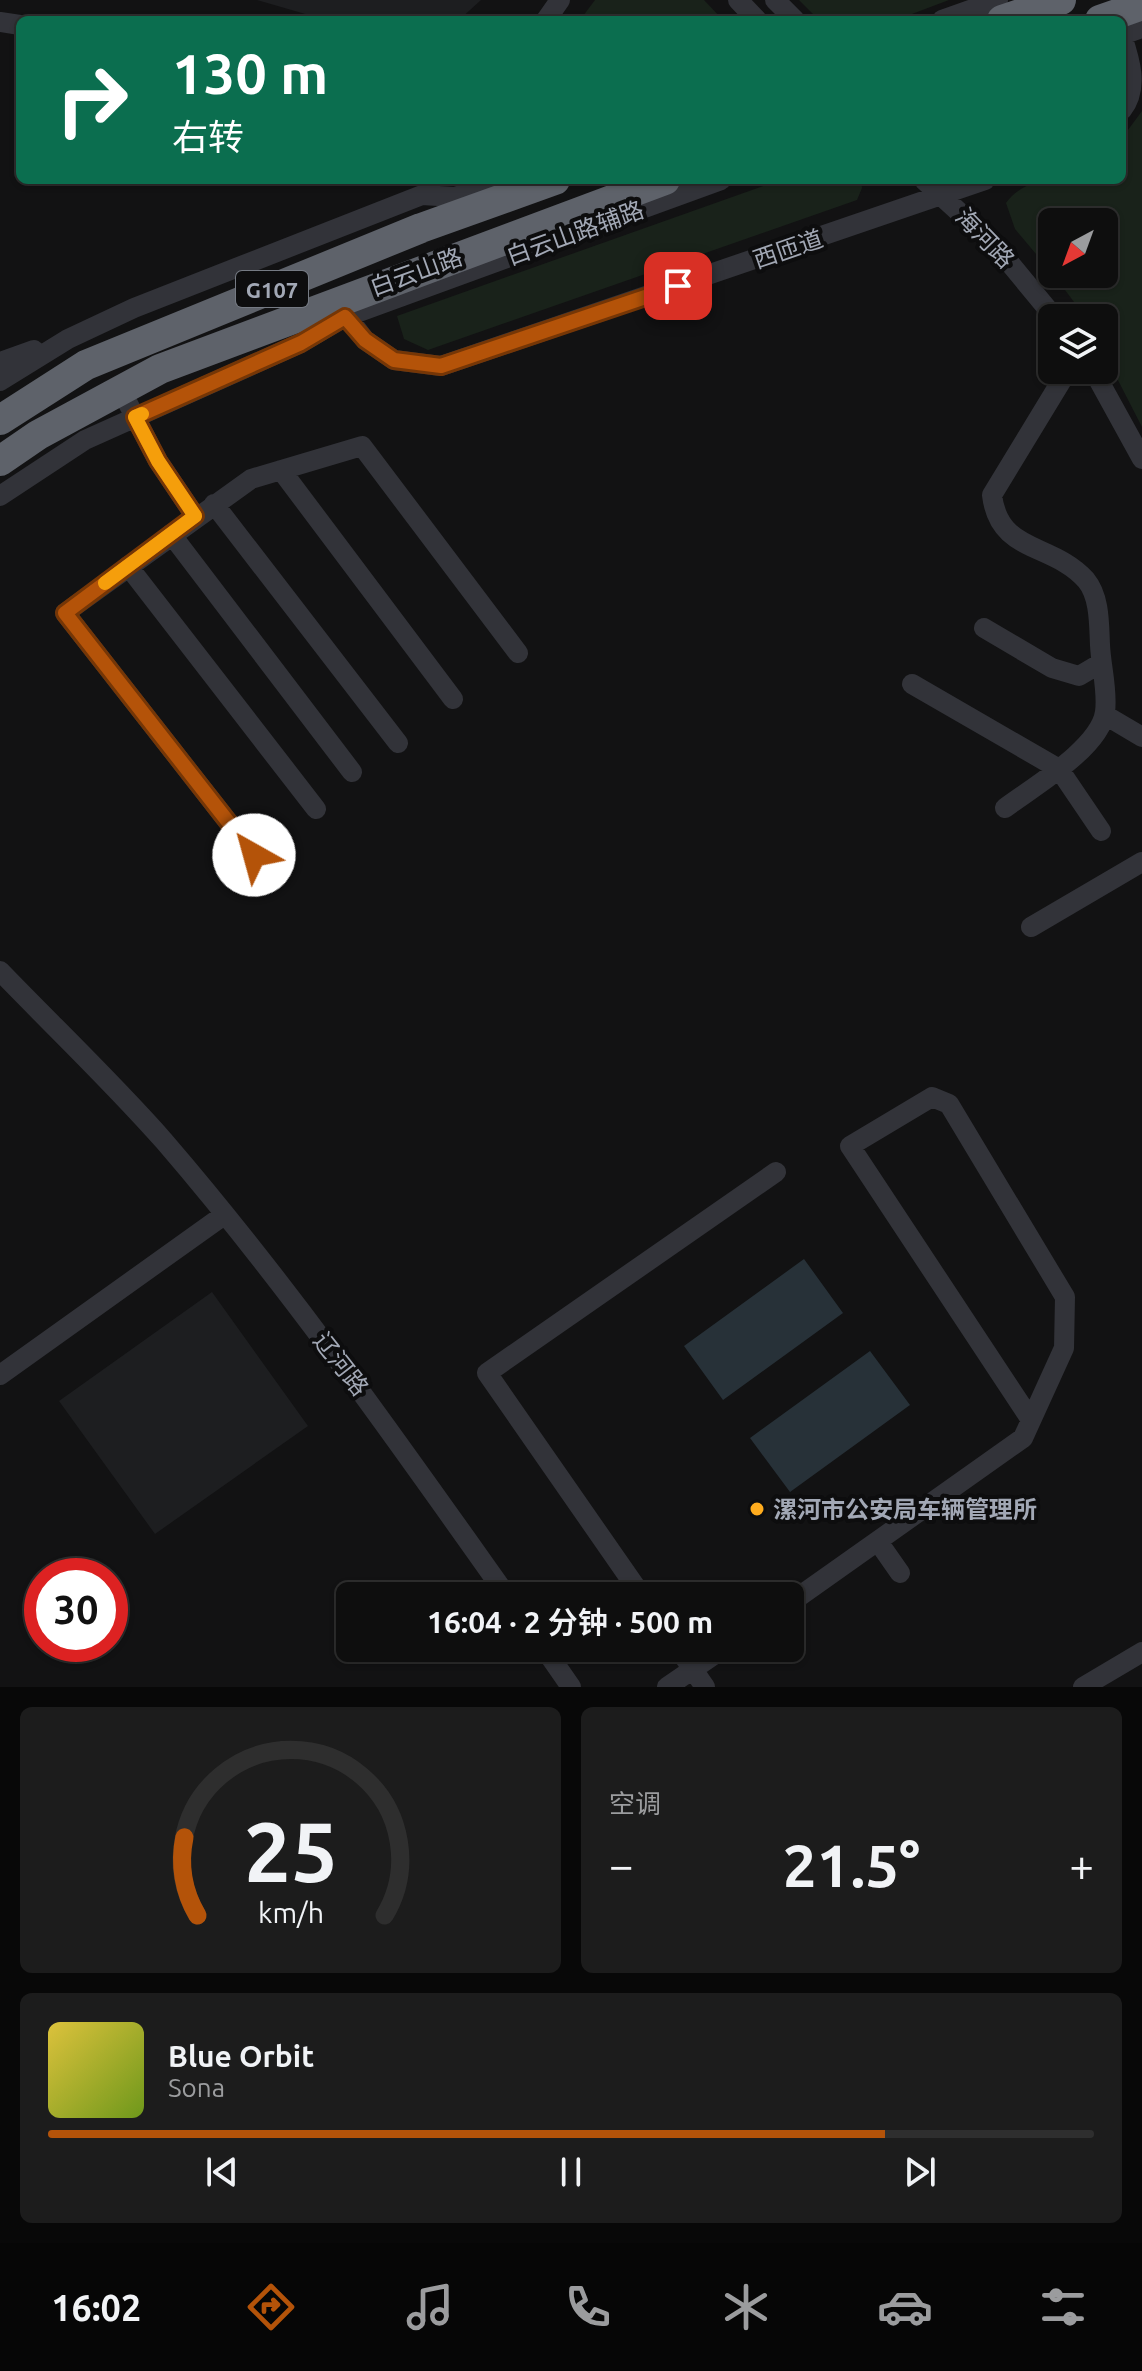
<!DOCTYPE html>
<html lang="zh">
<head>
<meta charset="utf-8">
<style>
  body { margin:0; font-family:Ubuntu,"Noto Sans SC",sans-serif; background:#1c1c1c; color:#f1f3f6; height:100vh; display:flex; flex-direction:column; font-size:30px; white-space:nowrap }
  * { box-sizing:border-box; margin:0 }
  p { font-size:26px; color:#9b9c9e }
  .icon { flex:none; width:44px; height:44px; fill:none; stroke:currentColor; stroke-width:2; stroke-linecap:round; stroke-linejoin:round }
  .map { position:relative; height:1687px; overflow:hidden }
  .side { display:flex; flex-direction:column; gap:20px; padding:20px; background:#080808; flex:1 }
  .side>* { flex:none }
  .guide { position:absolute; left:16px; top:16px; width:1110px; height:168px; border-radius:12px; box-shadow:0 2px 6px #0004,0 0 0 2px #2e2e2e; background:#0b6e4f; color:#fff; overflow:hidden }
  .needle { width:52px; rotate:221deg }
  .controls { position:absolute; left:1038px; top:208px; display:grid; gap:16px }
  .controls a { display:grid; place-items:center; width:80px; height:80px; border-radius:12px; background:#0e0e0e; box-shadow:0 2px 6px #0004,0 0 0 2px #2e2e2e; font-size:40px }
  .speed { position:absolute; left:24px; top:1558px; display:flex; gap:16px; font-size:40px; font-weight:700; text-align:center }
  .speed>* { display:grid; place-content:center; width:104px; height:104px; border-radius:50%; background:#0e0e0e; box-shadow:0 2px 6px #0004,0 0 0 2px #2e2e2e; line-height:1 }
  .speed .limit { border:12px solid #d22; background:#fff; color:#111 }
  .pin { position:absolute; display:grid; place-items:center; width:68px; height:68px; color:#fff; margin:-34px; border-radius:16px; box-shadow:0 4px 12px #0006 }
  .me { position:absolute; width:88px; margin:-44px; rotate:322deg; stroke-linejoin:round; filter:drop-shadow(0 0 6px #0008) }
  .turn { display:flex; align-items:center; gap:28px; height:168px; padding:0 24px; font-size:36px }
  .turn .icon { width:104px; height:104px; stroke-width:2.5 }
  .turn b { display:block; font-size:56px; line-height:68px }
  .big { font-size:60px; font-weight:600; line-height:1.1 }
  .side .widget { flex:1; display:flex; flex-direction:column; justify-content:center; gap:12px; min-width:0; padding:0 28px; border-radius:12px; background:#1c1c1c }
  .side .dial { align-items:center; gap:0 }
  .dial svg { height:208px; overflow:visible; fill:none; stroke:#2e2e2e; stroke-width:7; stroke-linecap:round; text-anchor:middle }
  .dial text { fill:#f1f3f6; stroke:none }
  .song { display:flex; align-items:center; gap:24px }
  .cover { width:96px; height:96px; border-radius:12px; background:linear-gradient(135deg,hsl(50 70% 55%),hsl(80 70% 35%)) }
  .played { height:8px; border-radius:4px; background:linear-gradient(90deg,#b45309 80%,#2e2e2e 80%) }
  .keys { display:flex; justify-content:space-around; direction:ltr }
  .heat { display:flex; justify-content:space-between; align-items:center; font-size:44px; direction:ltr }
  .side .tiles { flex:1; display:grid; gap:20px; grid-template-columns:1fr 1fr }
  .widget:last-child { grid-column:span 2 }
  .trip { position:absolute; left:336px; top:1582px; width:468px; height:80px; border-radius:12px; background:#0e0e0e; box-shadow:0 2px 6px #0004,0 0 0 2px #2e2e2e; font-weight:600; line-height:80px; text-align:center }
  .tab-bar { display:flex; height:128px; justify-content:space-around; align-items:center; background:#060606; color:#9b9c9e }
  .tab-bar .icon { width:56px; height:56px }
  .tab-bar .selected { color:#b45309 }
  .tab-bar b { font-size:36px; color:#f1f3f6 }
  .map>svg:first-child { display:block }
  .built { fill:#1d1e20 }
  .green { fill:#19221a }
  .water { fill:#273138 }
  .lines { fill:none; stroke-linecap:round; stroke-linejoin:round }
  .minor { stroke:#323339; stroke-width:20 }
  .highway { stroke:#5e626a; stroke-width:30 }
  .highway-bridge { stroke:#5e626a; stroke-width:30 }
  .route-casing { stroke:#753606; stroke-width:20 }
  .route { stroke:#b45309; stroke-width:14 }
  .slow { stroke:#f59e0b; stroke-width:14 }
  .poi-dot { fill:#ffac1e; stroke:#0d0d0e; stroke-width:3 }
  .labels { text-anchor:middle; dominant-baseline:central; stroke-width:8; stroke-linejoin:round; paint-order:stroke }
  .shield { fill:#0d0d0e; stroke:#757a83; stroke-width:2 }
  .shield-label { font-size:22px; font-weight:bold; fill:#a2a8b5 }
  .street-label { font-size:24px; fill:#a2a8b5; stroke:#0d0d0e }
  .poi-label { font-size:24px; font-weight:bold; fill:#a2a8b5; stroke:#0d0d0e; text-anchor:start }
</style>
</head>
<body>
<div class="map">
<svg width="1142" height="1687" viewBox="0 0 1142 1687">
  <rect width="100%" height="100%" fill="#121213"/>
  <!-- built -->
  <path class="built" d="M257,0H481L459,20H326Z
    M212,1292L308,1426L155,1534L59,1401Z"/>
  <!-- green -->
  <path class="green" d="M595,0H704L723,20H580Z
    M799,0H949L896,20H819Z
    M1142,111V427L1104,353V318H1086L1053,274H1104V222H1052V273L1015,229L1006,203C1032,168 1083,180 1122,180V138Z
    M780,180H861L862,188L857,200L428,350L404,339L397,316Z"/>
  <!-- water -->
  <path class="water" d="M804,1259L843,1313L723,1400L684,1346Z
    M870,1351L910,1405L790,1492L750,1438Z"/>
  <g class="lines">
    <!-- minor -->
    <path class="minor" d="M738,0L757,20
      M775,0L795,20
      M546,20L560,0
      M942,20L998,0
      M0,22L20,25
      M1122,35L1142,28
      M1122,36C1130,60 1139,88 1122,110
      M924,180L994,244L1055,318
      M340,307L365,340L394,360L441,366L985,180
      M0,362L34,350
      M1093,370L1142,459
      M0,381L68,339L134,308L422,195L455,197L506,180
      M121,390L158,461L195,516
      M281,470L453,699
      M0,496L85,440L301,343L345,317L721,180
      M214,504L398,743
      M171,534L352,772
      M128,566L316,809
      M984,628L1052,668L1079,676L1101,663
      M912,684L1059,769L1101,831
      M1105,715L1142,737
      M1005,808C1033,787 1100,748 1105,712C1108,691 1101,667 1100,645C1099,624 1100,597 1086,580C1052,542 999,554 992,495L1068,370
      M254,855L65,613L251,479L362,446L518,653
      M1031,927L1142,862
      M0,971C54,1027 112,1082 164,1141C288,1285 397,1441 507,1596
      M0,1375L224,1215
      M879,1543L900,1573
      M642,1596L487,1373L776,1172
      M790,1603L1023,1438L1064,1348L1065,1297L949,1104L932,1097L850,1146L1031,1420
      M544,1648L571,1687
      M678,1648L705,1687
      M667,1687L724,1648
      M1083,1687L1142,1652"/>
    <!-- highway -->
    <path class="highway" d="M1002,20L1061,0
      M0,420L86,365L421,228L555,180
      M0,461L38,435L160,369L665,180"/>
    <!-- highway-bridge -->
    <path class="highway-bridge" d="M1100,20L1142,5"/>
  </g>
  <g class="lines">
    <!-- route casing -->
    <g class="route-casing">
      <path id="route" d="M254,855L65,613L195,516L158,461L135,417L301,343L345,317L365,340L394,360L441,366L678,286"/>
    </g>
    <!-- route -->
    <use href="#route" class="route"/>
    <!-- slow -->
    <path class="slow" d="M105,583L195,516L158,461L135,417L142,414"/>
  </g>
  <!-- markers -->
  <circle class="poi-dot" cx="757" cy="1509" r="8"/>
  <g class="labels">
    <!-- shield labels -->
    <rect class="shield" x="236" y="271" width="72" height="36" rx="6"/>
    <g class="shield-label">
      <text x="272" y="289">G107</text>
    </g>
    <!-- street labels -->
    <g class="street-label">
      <text transform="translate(575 233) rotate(-20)">白云山路辅路</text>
      <text transform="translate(985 238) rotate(46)">海河路</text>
      <text transform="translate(788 249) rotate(-19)">西匝道</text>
      <text transform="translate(416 272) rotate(-20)">白云山路</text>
      <text transform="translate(341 1364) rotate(52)">辽河路</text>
    </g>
    <!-- poi labels -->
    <g class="poi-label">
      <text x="773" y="1509">漯河市公安局车辆管理所</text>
    </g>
  </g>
</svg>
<div class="controls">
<a><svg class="needle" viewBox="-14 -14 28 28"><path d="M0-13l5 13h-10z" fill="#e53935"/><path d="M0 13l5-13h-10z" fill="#9b9c9e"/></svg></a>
<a><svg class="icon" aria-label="layers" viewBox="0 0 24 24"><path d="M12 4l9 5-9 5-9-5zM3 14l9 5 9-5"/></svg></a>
</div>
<div class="speed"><div class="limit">30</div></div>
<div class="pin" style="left:678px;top:286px;background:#d93025"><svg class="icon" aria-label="arrive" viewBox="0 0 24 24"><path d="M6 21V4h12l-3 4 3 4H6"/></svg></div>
<svg class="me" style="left:254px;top:855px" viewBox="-20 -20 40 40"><circle r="19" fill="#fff"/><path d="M0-13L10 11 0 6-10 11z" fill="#b45309"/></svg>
<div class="trip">16:04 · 2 分钟 · 500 m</div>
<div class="guide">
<div class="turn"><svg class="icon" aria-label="right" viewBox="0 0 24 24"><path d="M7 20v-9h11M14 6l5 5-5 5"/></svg><div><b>130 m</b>右转</div></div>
</div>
</div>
<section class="side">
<div class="tiles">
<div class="widget dial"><svg viewBox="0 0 100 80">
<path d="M14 69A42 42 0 1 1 86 69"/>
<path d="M14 69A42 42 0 0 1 9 39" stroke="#b45309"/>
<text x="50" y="56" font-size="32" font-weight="700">25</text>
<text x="50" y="72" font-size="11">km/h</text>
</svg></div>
<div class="widget"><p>空调</p>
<div class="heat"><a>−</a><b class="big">21.5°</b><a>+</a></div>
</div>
<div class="widget">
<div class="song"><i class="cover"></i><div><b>Blue Orbit</b><p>Sona</p></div></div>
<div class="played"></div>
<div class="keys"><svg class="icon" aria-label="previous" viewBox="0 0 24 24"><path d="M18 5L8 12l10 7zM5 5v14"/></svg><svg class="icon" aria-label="pause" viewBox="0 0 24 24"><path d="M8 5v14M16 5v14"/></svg><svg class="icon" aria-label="next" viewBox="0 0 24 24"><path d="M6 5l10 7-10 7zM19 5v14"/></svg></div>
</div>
</div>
</section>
<nav class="tab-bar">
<b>16:02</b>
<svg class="icon selected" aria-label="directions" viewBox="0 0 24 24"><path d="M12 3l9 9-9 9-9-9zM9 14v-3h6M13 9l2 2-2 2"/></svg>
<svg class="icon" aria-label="music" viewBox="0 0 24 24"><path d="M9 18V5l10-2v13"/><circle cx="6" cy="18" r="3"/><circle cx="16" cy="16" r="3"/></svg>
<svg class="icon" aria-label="phone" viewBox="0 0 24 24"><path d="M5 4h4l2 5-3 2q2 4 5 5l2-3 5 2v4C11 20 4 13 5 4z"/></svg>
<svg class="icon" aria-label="climate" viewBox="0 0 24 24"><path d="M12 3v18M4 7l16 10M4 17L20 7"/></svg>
<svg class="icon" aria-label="car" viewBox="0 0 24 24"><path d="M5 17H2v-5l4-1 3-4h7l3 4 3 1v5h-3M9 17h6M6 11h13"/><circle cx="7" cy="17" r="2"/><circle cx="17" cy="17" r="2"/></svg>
<svg class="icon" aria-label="filters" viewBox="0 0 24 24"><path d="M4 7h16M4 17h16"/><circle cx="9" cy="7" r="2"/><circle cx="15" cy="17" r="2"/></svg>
</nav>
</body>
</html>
